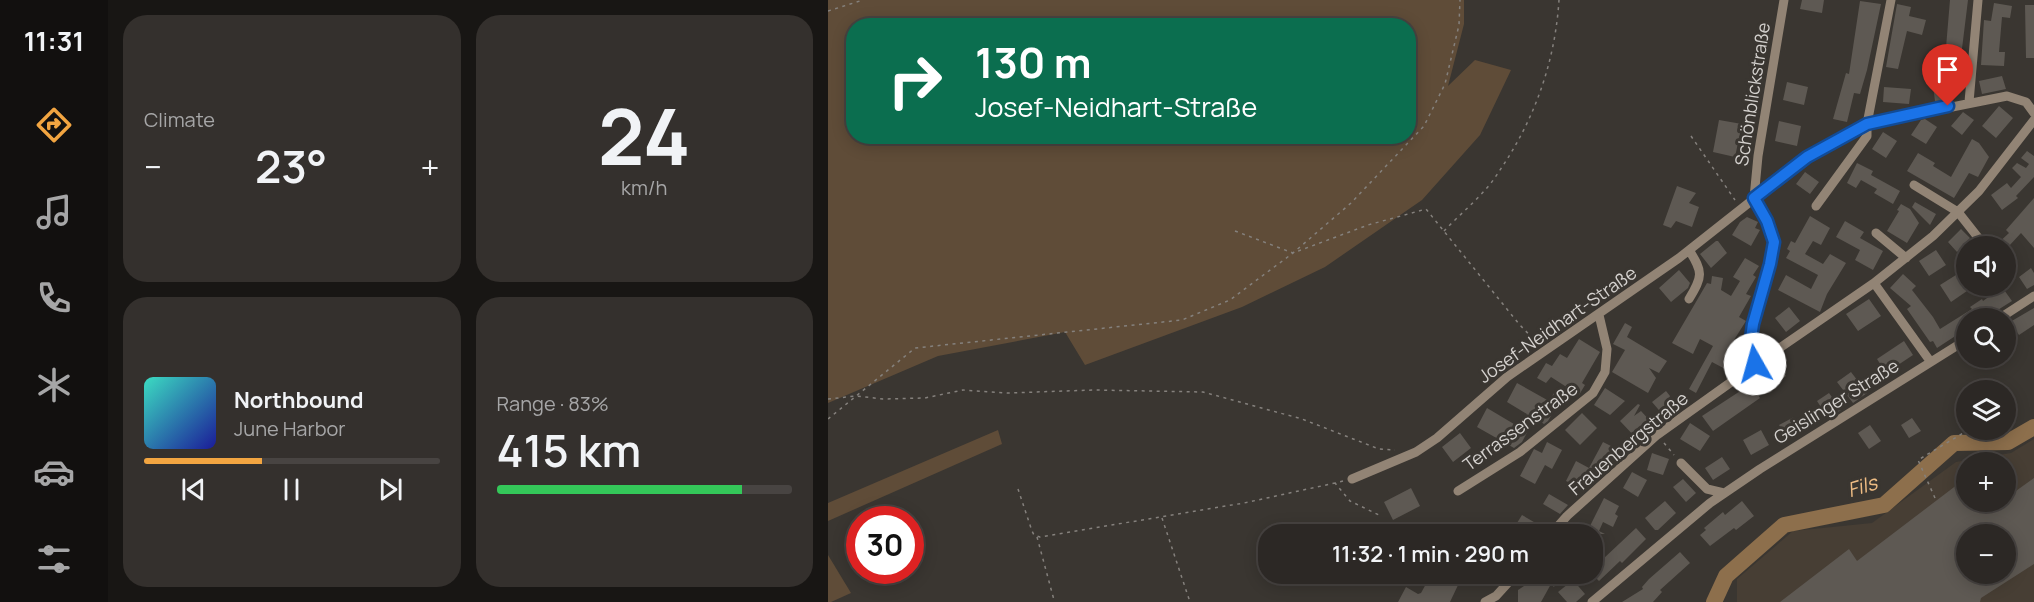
<!DOCTYPE html>
<html lang="en">
<head>
<meta charset="utf-8">
<style>
  body { margin:0; font-family:Manrope,sans-serif; background:#34302d; color:#f1f3f6; height:100vh; display:flex; flex-direction:column; font-size:22px; white-space:nowrap }
  * { box-sizing:border-box; margin:0 }
  p { font-size:20px; color:#a6a6a7 }
  .icon { flex:none; width:33px; height:33px; fill:none; stroke:currentColor; stroke-width:2; stroke-linecap:round; stroke-linejoin:round }
  .map { position:relative; flex:1; overflow:hidden }
  .sheet { display:flex; flex-direction:column; gap:15px; padding:15px; background:#181614; width:720px }
  .sheet>* { flex:none }
  .hud { position:absolute; left:18px; top:18px; width:570px; height:126px; border-radius:24px; box-shadow:0 3px 15px #0003,0 0 0 2px #484442; background:#0b6e4f; color:#fff; overflow:hidden }
  .fabs { position:absolute; left:1128px; top:236px; display:grid; gap:12px }
  .fabs a { display:grid; place-items:center; width:60px; height:60px; border-radius:50%; background:#2c2825; box-shadow:0 3px 15px #0003,0 0 0 2px #484442; font-size:30px }
  .speed { position:absolute; left:18px; top:506px; display:flex; gap:12px; font-size:30px; font-weight:700; text-align:center }
  .speed>* { display:grid; place-content:center; width:78px; height:78px; border-radius:50%; background:#2c2825; box-shadow:0 3px 15px #0003,0 0 0 2px #484442; line-height:1 }
  .speed .limit { border:9px solid #d22; background:#fff; color:#111 }
  .pin { position:absolute; display:grid; place-items:center; width:51px; height:51px; color:#fff; margin:-62px -26px; border-radius:50% 50% 50% 0; rotate:-45deg; box-shadow:0 0 6px #0007 }
  .pin .icon { rotate:45deg }
  .me { position:absolute; width:66px; margin:-33px; rotate:353deg; stroke-linejoin:round; filter:drop-shadow(0 0 4px #0008) }
  .turn { display:flex; align-items:center; gap:21px; height:126px; padding:0 30px; font-size:27px }
  .turn .icon { width:78px; height:78px; stroke-width:2.5 }
  .turn b { display:block; font-size:42px; line-height:51px }
  .big { font-size:45px; font-weight:600; line-height:1.1 }
  .sheet .widget { flex:1; display:flex; flex-direction:column; justify-content:center; gap:9px; min-width:0; padding:0 21px; border-radius:24px; background:#34302d }
  .sheet .dial { align-items:center; gap:0 }
  .dial b { font-size:78px; line-height:1 }
  .song { display:flex; align-items:center; gap:18px }
  .cover { width:72px; height:72px; border-radius:9px; background:linear-gradient(135deg,hsl(170 70% 55%),hsl(240 70% 35%)) }
  .played { height:6px; border-radius:3px; background:linear-gradient(90deg,#f2a541 40%,#484442 40%) }
  .keys { display:flex; justify-content:space-around; direction:ltr }
  .heat { display:flex; justify-content:space-between; align-items:center; font-size:33px; direction:ltr }
  .charge { height:9px; border-radius:4px; background:linear-gradient(90deg,#34c759 83%,#484442 0) }
  .sheet .tiles { flex:1; display:grid; gap:15px; grid-template-columns:repeat(2,1fr) }
  .trip { position:absolute; left:430px; top:524px; width:345px; height:60px; border-radius:24px; background:#2c2825; box-shadow:0 3px 15px #0003,0 0 0 2px #484442; font-weight:600; line-height:60px; text-align:center }
  main { display:flex; flex:1; min-height:0 }
  .tab-bar { display:flex; flex-direction:column; width:108px; justify-content:space-around; align-items:center; background:#12100f; color:#a6a6a7 }
  .tab-bar .icon { width:42px; height:42px }
  .tab-bar .current { color:#f2a541 }
  .tab-bar b { font-size:27px; color:#f1f3f6 }
  .map>svg:first-child { display:block }
  .built { fill:#473e34; fill-rule:evenodd }
  .green { fill:#5f4c38; fill-rule:evenodd }
  .lines { fill:none; stroke-linecap:round; stroke-linejoin:round }
  .river { stroke:#8d6f4c; stroke-width:16 }
  .building { fill:#5e5953; fill-rule:evenodd }
  .path { stroke:#85817d; stroke-width:1.5; stroke-dasharray:3 4.5; stroke-linecap:butt }
  .minor { stroke:#928475; stroke-width:9 }
  .route-casing { stroke:#114b97; stroke-width:15 }
  .route { stroke:#1a73e8; stroke-width:10 }
  .labels { text-anchor:middle; dominant-baseline:central; stroke-width:6; stroke-linejoin:round; paint-order:stroke }
  .street-label { font-size:18px; fill:#d4d1ce; stroke:#3a3631 }
  .water-label { font-size:20px; font-style:italic; fill:#eebc84; stroke:#3a3631 }
</style>
</head>
<body>
<main>
<nav class="tab-bar">
<b>11:31</b>
<svg class="icon current" aria-label="directions" viewBox="0 0 24 24"><path d="M12 3l9 9-9 9-9-9zM9 14v-3h6M13 9l2 2-2 2"/></svg>
<svg class="icon" aria-label="music" viewBox="0 0 24 24"><path d="M9 18V5l10-2v13"/><circle cx="6" cy="18" r="3"/><circle cx="16" cy="16" r="3"/></svg>
<svg class="icon" aria-label="phone" viewBox="0 0 24 24"><path d="M5 4h4l2 5-3 2q2 4 5 5l2-3 5 2v4C11 20 4 13 5 4z"/></svg>
<svg class="icon" aria-label="climate" viewBox="0 0 24 24"><path d="M12 3v18M4 7l16 10M4 17L20 7"/></svg>
<svg class="icon" aria-label="car" viewBox="0 0 24 24"><path d="M5 17H2v-5l4-1 3-4h7l3 4 3 1v5h-3M9 17h6M6 11h13"/><circle cx="7" cy="17" r="2"/><circle cx="17" cy="17" r="2"/></svg>
<svg class="icon" aria-label="filters" viewBox="0 0 24 24"><path d="M4 7h16M4 17h16"/><circle cx="9" cy="7" r="2"/><circle cx="15" cy="17" r="2"/></svg>
</nav>
<section class="sheet">
<div class="tiles">
<div class="widget"><p>Climate</p>
<div class="heat"><a>−</a><b class="big">23°</b><a>+</a></div>
</div>
<div class="widget dial"><b>24</b><p>km/h</p></div>
<div class="widget">
<div class="song"><i class="cover"></i><div><b>Northbound</b><p>June Harbor</p></div></div>
<div class="played"></div>
<div class="keys"><svg class="icon" aria-label="previous" viewBox="0 0 24 24"><path d="M18 5L8 12l10 7zM5 5v14"/></svg><svg class="icon" aria-label="pause" viewBox="0 0 24 24"><path d="M8 5v14M16 5v14"/></svg><svg class="icon" aria-label="next" viewBox="0 0 24 24"><path d="M6 5l10 7-10 7zM19 5v14"/></svg></div>
</div>
<div class="widget"><p>Range · 83%</p><b class="big">415 km</b><div class="charge"></div></div>
</div>
</section>
<div class="map">
<svg width="1206" height="602" viewBox="0 0 1206 602">
  <rect width="100%" height="100%" fill="#3a3631"/>
  <!-- built -->
  <path class="built" d="M1206,439V602H909V579L965,531L1044,523L1128,462L1183,453ZM1138,462H1178V501H1138ZM1138,534H1178V573H1138Z"/>
  <!-- green -->
  <path class="green" d="M0,0H636V24L620,86L647,60L683,70L652,135L594,200L497,267L414,307L257,365L237,332L110,356L0,403ZM26,26H580V136H26Z
    M170,430L174,444L0,521V503Z
    M0,555L23,593L3,602H0Z"/>
  <g class="lines">
    <!-- river -->
    <path class="river" d="M886,602L898,576L956,525L1056,505L1126,443L1180,442L1206,427"/>
  </g>
  <!-- building -->
  <path class="building" d="M974,0H996L994,13L972,9Z
    M1122,0H1140L1131,73L1116,71Z
    M1032,1L1053,4L1039,70L1032,94L1026,93L1019,122L1005,119L1018,73L1021,74Z
    M1166,3L1184,6L1182,18L1174,17L1171,52H1177L1176,66L1153,65L1156,20L1163,21Z
    M1069,4L1083,7L1081,16L1098,20L1094,35L1079,31L1070,69L1058,67Z
    M1197,5H1206V58H1198Z
    M1174,76L1178,89L1154,94L1151,81Z
    M959,82L980,87L976,105L955,100Z
    M1124,84L1126,99L1107,101L1105,86Z
    M1056,87L1083,89L1081,104L1055,102Z
    M1171,106L1185,118L1168,138L1154,126Z
    M1135,112L1146,120L1134,135L1123,126Z
    M1097,119L1109,127L1098,144L1083,135L1093,120Z
    M891,120L914,124L907,157L885,152Z
    M951,121L973,126L969,146L947,141Z
    M1055,132L1069,141L1058,158L1044,149Z
    M1144,139L1151,143L1161,157L1150,177L1141,173L1126,198L1079,171L1090,153L1107,163L1105,166L1123,177Z
    M1199,151L1206,156V177L1188,196L1190,198L1174,210L1163,195L1179,183L1183,188L1193,177L1184,168L1189,163L1198,168L1201,164L1193,158Z
    M1029,163L1045,171L1043,175L1072,191L1065,204L1046,193L1049,189L1033,180L1028,188L1019,183Z
    M977,172L991,182L982,194L968,184Z
    M849,186L868,193L861,203L871,207L864,227L848,221L843,228L835,225Z
    M1206,198V248L1193,233L1181,246H1167L1181,233L1178,230Z
    M1087,202L1108,214L1102,225L1084,207Z
    M1073,204L1082,209L1091,223L1079,243L1059,231L1071,211L1069,210Z
    M982,216L1002,228L993,245L985,241L977,254L995,264L1002,254L1018,263L999,294L992,312L950,290L958,275L983,289L990,275L958,258L962,251L959,249L963,241L967,243Z
    M919,217L930,222L927,228L932,230L923,246L904,235L912,222Z
    M1017,221L1036,232L1032,238L1055,251L1045,270L1027,260L1032,250L1008,237Z
    M1133,229L1142,238L1129,252L1120,242Z
    M888,241H890L899,253L883,268L872,254Z
    M1108,250L1118,265L1101,276L1091,261Z
    M917,258L931,266L925,275L928,277L918,294L923,296L911,317L918,321L899,351L907,355L899,370L884,362L868,393L861,389L885,346L872,339L865,354L844,343L879,283L883,284L884,276L895,278L893,290L903,296L912,281L905,277Z
    M1203,268L1206,273V285L1199,289L1191,277Z
    M851,270L862,283L860,288L843,302L831,288Z
    M1075,274L1088,286L1084,290L1105,317L1112,329L1144,309L1142,307L1154,299L1155,301L1174,287L1184,301L1157,318H1138V329L1109,348L1105,341L1102,342L1079,309L1083,306L1062,288Z
    M1128,275L1139,291L1123,302L1112,285Z
    M1041,299L1053,316L1030,331L1018,314Z
    M961,307L972,321L958,332L947,318Z
    M1206,308V325L1191,335L1182,322Z
    M797,323L804,327L799,337L839,361L831,373L821,368L828,378L820,393L784,372L797,350L785,344Z
    M751,339L772,352L754,383L757,385L751,395L723,377L718,383L709,378L718,363L724,366L732,354L739,358Z
    M1076,341L1085,355L1058,373L1049,359Z
    M948,362L958,376L943,387L933,373Z
    M1023,372L1039,393L1025,403L1009,382Z
    M689,383L721,401L729,388L735,395L720,421L716,424L707,418L694,442L686,448L649,427L659,408L691,427L699,414L679,402Z
    M923,384L932,398L885,431L874,416Z
    M777,388L797,401L782,415L766,405Z
    M838,391L842,396L841,398L849,406L836,416L824,402Z
    M1001,393L1013,410L1000,418L989,401Z
    M810,404L812,405L806,416L813,411L825,424L809,439L792,421Z
    M754,413L769,428L752,445L737,430Z
    M966,417L973,429L958,437L951,425Z
    M1084,418L1093,431L1081,438L1073,425Z
    M862,423L882,436L872,451L852,439Z
    M1042,425L1053,441L1041,449L1030,433Z
    M933,430L941,445L923,455L915,440Z
    M632,433L643,448L625,462L614,447Z
    M719,442L734,450L724,469L717,465L707,484L692,476L706,449L714,453Z
    M775,442L789,449L781,465L772,461L757,490L738,481L748,461L761,468Z
    M824,453L841,459L835,475L819,470Z
    M894,457L902,469L885,480L877,468Z
    M804,472L819,480L810,497L795,488Z
    M1138,478V501H1154L1161,509L1173,501H1178V498L1206,478V564L1153,598L1152,602H952L1021,549L1029,561ZM1138,534H1178V573H1138Z
    M855,479L868,493L858,502L845,487Z
    M583,488L592,506L565,520L556,502Z
    M721,494L740,505L732,514L715,504Z
    M776,498L791,506L787,514L790,516L785,527L775,522L771,531L777,534H752L757,524L762,526Z
    M837,501L848,513L830,530H827L817,518Z
    M914,501L926,516L908,530L906,528L882,546L872,535L878,530L876,528L895,512L897,515Z
    M694,515L711,525L706,534H690L684,531Z
    M808,528L818,539L794,563L792,561L771,581L765,575V561L771,555L775,559Z
    M852,552L862,563L832,590L834,592L825,602H794L815,589L814,587L821,579Z
    M604,573L618,578L619,577L631,583L622,602H570L578,587L590,594L593,593Z
    M709,573H733L726,587L723,584L713,602H690V590L696,586L705,585L704,575Z
    M745,580L757,594L748,602H739L730,592Z"/>
  <g class="lines">
    <!-- path -->
    <path class="path" d="M0,11L35,0
      M863,136L907,200
      M407,231L465,253L540,225L598,209L691,324L710,344
      M616,231C633,213 657,194 670,173C706,121 727,63 731,0
      M0,399L28,396L55,399L97,398L135,390L179,393L266,390L375,392L474,419L551,449L567,450
      M1178,415L1184,424
      M0,419L87,348L354,320L402,300L465,253L523,203L596,126L617,84L631,25L632,0
      M836,443L846,455
      M515,481L507,483L522,501L551,515
      M190,489L204,531L206,535L212,537L416,503L507,483
      M1107,498L1090,460L1142,429
      M334,518L362,602
      M209,537L226,600"/>
    <!-- minor -->
    <path class="minor" d="M1141,102L1150,0
      M1086,185L1130,212L1156,245
      M988,206L1039,136V124L1063,0
      M1048,233L1078,258
      M861,250C875,272 875,276 861,299
      M1046,283L1102,361
      M1172,318L1206,296
      M927,365L922,347L925,324L942,264L946,241L939,221L926,198L930,156L956,0
      M853,463L879,489L896,493
      M524,479L588,452L609,438L679,377L851,258L979,157L1039,124L1179,96L1198,102L1206,113
      M630,491L692,452L765,393L777,372L779,349L771,315
      M723,534L739,516L829,435L927,365L1046,283L1105,236L1151,191L1206,120
      M657,602L668,596L689,573
      M764,602L882,503L932,469L1138,340"/>
  </g>
  <g class="lines">
    <!-- route casing -->
    <g class="route-casing">
      <path id="route" d="M927,364L922,346L925,324L942,264L946,242L939,221L926,198L979,157L1039,124L1120,106"/>
    </g>
    <!-- route -->
    <use href="#route" class="route"/>
  </g>
  <g class="labels">
    <!-- street labels -->
    <g class="street-label">
      <text transform="translate(924 94) rotate(-81)">Schönblickstraße</text>
      <text transform="translate(729 324) rotate(-35)">Josef-Neidhart-Straße</text>
      <text transform="translate(1008 401) rotate(-32)">Geislinger Straße</text>
      <text transform="translate(692 426) rotate(-36)">Terrassenstraße</text>
      <text transform="translate(800 443) rotate(-40)">Frauenbergstraße</text>
    </g>
    <!-- water labels -->
    <g class="water-label">
      <text transform="translate(1034 486) rotate(-17)">Fils</text>
    </g>
  </g>
</svg>
<div class="fabs">
<a><svg class="icon" aria-label="sound" viewBox="0 0 24 24"><path d="M4 9h4l5-4v14l-5-4H4zM17 9q2 3 0 6"/></svg></a>
<a><svg class="icon" aria-label="search" viewBox="0 0 24 24"><circle cx="10" cy="10" r="6"/><path d="M15 15l6 6"/></svg></a>
<a><svg class="icon" aria-label="layers" viewBox="0 0 24 24"><path d="M12 4l9 5-9 5-9-5zM3 14l9 5 9-5"/></svg></a>
<a>+</a>
<a>−</a>
</div>
<div class="speed"><div class="limit">30</div></div>
<div class="pin" style="left:1120px;top:106px;background:#d93025"><svg class="icon" aria-label="arrive" viewBox="0 0 24 24"><path d="M6 21V4h12l-3 4 3 4H6"/></svg></div>
<svg class="me" style="left:927px;top:364px" viewBox="-20 -20 40 40"><circle r="19" fill="#fff"/><path d="M0-13L10 11 0 6-10 11z" fill="#1a73e8"/></svg>
<div class="trip">11:32 · 1 min · 290 m</div>
<div class="hud">
<div class="turn"><svg class="icon" aria-label="right" viewBox="0 0 24 24"><path d="M7 20v-9h11M14 6l5 5-5 5"/></svg><div><b>130 m</b>Josef-Neidhart-Straße</div></div>
</div>
</div>
</main>
</body>
</html>
